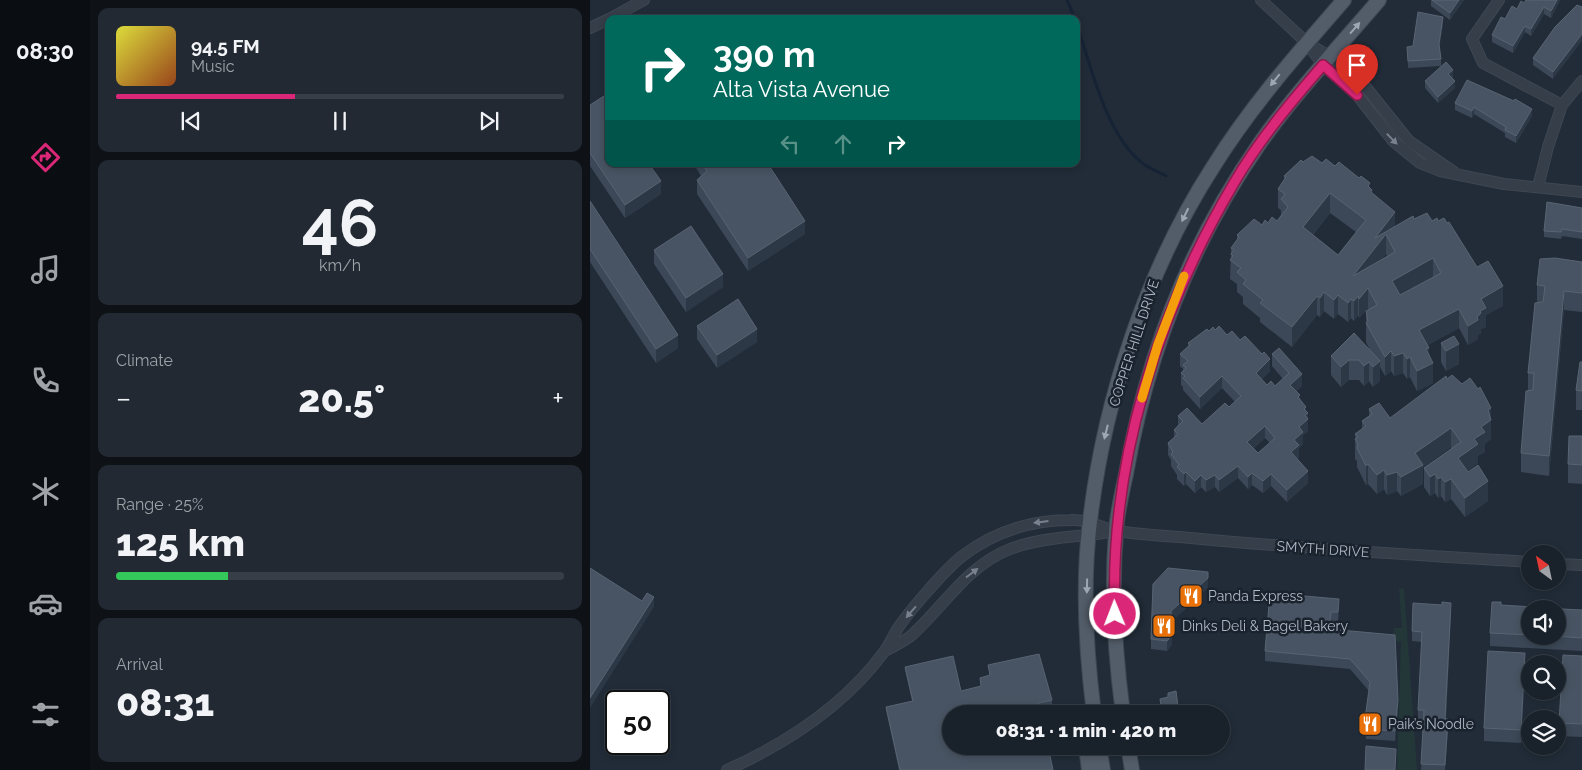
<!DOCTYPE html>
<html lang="en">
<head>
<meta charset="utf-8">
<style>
  body { margin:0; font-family:Raleway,sans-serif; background:#222932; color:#f1f3f6; height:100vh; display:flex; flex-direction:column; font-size:19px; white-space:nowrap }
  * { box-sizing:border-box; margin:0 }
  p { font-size:16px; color:#9fa3a8 }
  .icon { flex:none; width:28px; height:28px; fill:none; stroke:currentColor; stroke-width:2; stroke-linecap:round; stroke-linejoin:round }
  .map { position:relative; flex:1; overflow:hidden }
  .drawer { display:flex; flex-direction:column; gap:8px; padding:8px; background:#0e1217; width:500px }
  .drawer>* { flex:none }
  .banner { position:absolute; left:15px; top:15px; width:475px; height:152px; border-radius:10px; box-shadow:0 2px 8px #0003,0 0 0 1px #373e47; background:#00695c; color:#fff; overflow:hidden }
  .needle { width:32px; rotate:327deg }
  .controls { position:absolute; left:931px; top:545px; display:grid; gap:10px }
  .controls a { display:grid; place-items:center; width:45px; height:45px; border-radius:50%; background:#19212a; box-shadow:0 2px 8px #0003,0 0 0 1px #373e47; font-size:25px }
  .speed { position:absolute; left:15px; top:690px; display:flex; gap:10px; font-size:25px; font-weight:700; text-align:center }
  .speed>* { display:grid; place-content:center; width:65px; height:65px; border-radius:50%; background:#19212a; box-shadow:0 2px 8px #0003,0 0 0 1px #373e47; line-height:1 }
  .speed .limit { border:2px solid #111; border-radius:8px; background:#fff; color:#111 }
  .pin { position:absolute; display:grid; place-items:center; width:42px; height:42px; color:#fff; margin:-51px -21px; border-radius:50% 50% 50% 0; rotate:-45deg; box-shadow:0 0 5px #0007 }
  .pin .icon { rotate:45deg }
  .me { position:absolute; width:55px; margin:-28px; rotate:359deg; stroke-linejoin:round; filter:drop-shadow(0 0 4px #0008) }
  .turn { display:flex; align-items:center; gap:18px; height:105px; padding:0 25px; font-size:22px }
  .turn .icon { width:65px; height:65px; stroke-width:2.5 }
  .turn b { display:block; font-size:35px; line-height:42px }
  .lanes { display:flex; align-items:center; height:48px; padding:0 25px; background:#0003; justify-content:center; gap:25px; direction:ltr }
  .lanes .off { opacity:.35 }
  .big { font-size:38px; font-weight:800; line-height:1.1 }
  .drawer .widget { flex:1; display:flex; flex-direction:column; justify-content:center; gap:8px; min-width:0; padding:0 18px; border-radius:10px; background:#222932 }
  .drawer .dial { align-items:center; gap:0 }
  .dial b { font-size:65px; line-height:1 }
  .song { display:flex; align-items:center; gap:15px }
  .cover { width:60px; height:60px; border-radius:8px; background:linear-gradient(135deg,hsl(60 70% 55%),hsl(20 70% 35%)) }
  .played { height:5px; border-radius:2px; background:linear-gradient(90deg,#db2777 40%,#373e47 40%) }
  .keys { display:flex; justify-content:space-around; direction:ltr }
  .heat { display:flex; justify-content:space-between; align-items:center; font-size:28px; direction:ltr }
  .charge { height:8px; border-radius:4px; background:linear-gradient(90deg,#34c759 25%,#373e47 0) }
  .trip { position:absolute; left:352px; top:705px; width:288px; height:50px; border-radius:25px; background:#19212a; box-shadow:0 2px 8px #0003,0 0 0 1px #373e47; font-weight:800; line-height:50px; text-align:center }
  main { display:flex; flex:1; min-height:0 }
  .dock { display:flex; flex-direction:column; width:90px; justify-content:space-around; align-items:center; background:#0a0d11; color:#9fa3a8 }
  .dock .icon { width:35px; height:35px }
  .dock .selected { color:#db2777 }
  .dock b { font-size:22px; color:#f1f3f6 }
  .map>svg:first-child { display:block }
  .green { fill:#233739 }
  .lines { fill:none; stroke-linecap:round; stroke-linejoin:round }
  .stream { stroke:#152335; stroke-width:3 }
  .minor-casing { stroke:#3e4752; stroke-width:12 }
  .major-casing { stroke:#3e4752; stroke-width:16 }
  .minor { stroke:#353e49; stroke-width:10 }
  .major { stroke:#535d69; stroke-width:14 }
  .wall { fill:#3c4857; fill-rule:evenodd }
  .shaded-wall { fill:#2c3846 }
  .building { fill:#485463; stroke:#586472; fill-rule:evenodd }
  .oneway { fill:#9da6b3 }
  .oneway2 { fill:#78818d }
  .route-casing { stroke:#8e194d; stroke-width:12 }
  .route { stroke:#db2777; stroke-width:9 }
  .slow { stroke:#f59e0b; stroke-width:9 }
  .labels { text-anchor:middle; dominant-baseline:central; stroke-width:5; stroke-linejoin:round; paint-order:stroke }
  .street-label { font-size:14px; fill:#afb8c5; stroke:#1a232d }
  .poi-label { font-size:14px; fill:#afb8c5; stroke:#1a232d; text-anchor:start }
</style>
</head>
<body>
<main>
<nav class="dock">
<b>08:30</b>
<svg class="icon selected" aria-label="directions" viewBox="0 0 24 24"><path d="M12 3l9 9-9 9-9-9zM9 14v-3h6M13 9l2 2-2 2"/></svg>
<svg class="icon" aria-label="music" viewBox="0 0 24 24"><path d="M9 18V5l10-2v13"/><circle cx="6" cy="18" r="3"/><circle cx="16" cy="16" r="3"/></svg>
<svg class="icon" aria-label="phone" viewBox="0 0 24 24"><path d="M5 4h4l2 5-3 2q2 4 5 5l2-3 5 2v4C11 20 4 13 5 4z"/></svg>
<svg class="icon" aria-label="climate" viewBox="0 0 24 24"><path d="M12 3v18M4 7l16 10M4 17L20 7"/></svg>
<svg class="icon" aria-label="car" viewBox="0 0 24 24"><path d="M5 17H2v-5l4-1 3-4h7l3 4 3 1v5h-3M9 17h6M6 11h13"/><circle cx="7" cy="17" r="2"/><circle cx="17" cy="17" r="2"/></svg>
<svg class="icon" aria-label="filters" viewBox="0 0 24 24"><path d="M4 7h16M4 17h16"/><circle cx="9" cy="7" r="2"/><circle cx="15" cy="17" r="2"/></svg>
</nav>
<section class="drawer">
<div class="widget">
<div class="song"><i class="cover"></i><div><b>94.5 FM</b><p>Music</p></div></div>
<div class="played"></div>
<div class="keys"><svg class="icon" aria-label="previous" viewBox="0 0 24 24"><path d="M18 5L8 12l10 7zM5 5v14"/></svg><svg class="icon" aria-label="pause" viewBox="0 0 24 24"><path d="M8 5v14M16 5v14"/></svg><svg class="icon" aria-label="next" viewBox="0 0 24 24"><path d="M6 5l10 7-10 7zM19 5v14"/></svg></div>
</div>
<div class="widget dial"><b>46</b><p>km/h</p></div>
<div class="widget"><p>Climate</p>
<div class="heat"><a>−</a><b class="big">20.5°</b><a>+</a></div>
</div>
<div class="widget"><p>Range · 25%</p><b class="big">125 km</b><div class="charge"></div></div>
<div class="widget"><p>Arrival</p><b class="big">08:31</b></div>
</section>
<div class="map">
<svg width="992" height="770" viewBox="0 0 992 770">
  <rect width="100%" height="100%" fill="#212c38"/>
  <!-- green -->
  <path class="green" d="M814,588L827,770H807L811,642L803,641L804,628H812L809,589Z"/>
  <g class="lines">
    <!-- stream -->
    <path class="stream" d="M477,0L485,19
      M486,22C501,65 516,138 555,165C561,169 569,172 576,176"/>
    <!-- minor casing -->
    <g class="minor-casing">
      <path id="minor" d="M671,0L716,42L733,65L767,95L803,141L830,163L850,171L914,184L992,192
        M909,0L882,39L893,63L972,105
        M19,19L54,0
        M0,28L19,19
        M721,45L753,65L775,86L819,141L864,172
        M948,187L958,147L972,105L992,81
        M968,564L992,565
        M297,650C305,645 316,641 323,634C355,605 377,566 420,549C453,536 490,538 525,531
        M137,770C197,743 254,706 294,652C300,644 303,636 308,628C320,610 355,570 371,557C403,532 441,520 481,520C499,519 512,529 528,531C552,535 577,536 601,538C714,549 827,555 940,562"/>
    </g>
    <!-- major casing -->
    <g class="major-casing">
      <path id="major" d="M504,714C496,651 492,584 500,521C514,400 557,269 623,167C661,106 707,54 754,0
        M533,714C525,654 521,592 526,532C527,513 532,493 536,474C557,354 601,242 670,143C706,92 749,47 789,0
        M509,746L513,770
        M538,746L542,770
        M499,770L497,755L500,746"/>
    </g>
    <!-- minor -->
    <use href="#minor" class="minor"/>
    <!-- major -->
    <use href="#major" class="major"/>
  </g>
  <!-- wall -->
  <path class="wall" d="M841,0H874L860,20L841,6Z
    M970,0L961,18L954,14L941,36L935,32L923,53L902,42V35L915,19L934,3Z
    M992,7L963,79L943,65V58Z
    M853,24L849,47L851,59V66L818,68L817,47L823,46Z
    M863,77L862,78L865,88L848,103L835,88V81Z
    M865,103L942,116L926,143L915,137V133L884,114L882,118L865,110Z
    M0,105L71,194L35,218L0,166Z
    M713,162L732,163L745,166L780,188L782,194L805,227L824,219L848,221L887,267L913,306L896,315V327L891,329V333L888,335V339L878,345L869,328L838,345L843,383L827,391L820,377L817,379L813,373L804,376L801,371L795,376L790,367V381L783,387L779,381L774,386L769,380H759L751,387L741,375V356L781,352L776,342V311L779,310L778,308L769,318L768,315L764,321L761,318L758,322L748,314L744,319L734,311L730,317L727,315L702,347L670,322V318L653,304V297L647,292V284L640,279L641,248L647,240V235L672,225L687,221L691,215V210L688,208V189L694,180V176ZM740,213L766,232L748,255L723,235ZM796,254L797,256L791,260Z
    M105,164H178L215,234L158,271L107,194V180L111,176L105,166Z
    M0,201L88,348L66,363L0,262Z
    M992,208V239L972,236L971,239L954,237V231Z
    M64,250L133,287L96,312L64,264Z
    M992,262V312L974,310L959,476L931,472V453L938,391V373L947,303V285Z
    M107,326L167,342L127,368L107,339Z
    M625,330L637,335L680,371L671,380L677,385L685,386L693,379L682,366V354L712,386L706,391L716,411L718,418V431L713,435V444L709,448V458L707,459L718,483L697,502L681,486L673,493L662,485L658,489L648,478L629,492L625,487L616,492L611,487L605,493L596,484L594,486L587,479V475L581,466V460L578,455V443L584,438V430L588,425V416L612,424L639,407L645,402L632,388L610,409L593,390V387L591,385V373L593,370V369L590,366V354L598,346V343L619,331ZM675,438L680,443L668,453L664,448Z
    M851,343L869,364L856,371L851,362Z
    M992,362V410H986V390Z
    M857,379L901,417V439L895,444V452L888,456V463L877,471L898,501L875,517L861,499L855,502L851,496L848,498L845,493L840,496L834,487V468L862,449L861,447L833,467V484L811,496L807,491L797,495L794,489L787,494L778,484L776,485L767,467V461L765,459V434L772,429V421L779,416V409L800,418Z
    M992,436V484L978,483V464Z
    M618,588L582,621V645L577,651L561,649V639Z
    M680,593L749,609L748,622H741L740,629L808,710L805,741L776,739L775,719L779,691L760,669L675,661V651Z
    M911,605L992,610V651L900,646V633ZM940,609L968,636H940Z
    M861,613L856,719L858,729L855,770H831L834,720H828V710L832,642L822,641V631Z
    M992,656V737L969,736V723Z
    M398,665L462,700V704L449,707L463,770H309L296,710V707L322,701L315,670V667L371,691L391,686L390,678L400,675Z
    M935,666L931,743L894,741V728Z
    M578,693L589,714H570V699L578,697Z
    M574,746H593V750L575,753Z"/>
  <!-- shaded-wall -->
  <path class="shaded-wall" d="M869,0H874L860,20V13Z
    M967,0H970V1L961,18V11Z
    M954,7V14L941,36V29Z
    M853,17V24L849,51V44Z
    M935,26V32L923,53V46Z
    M992,34V41L963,79V72Z
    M863,70V77L858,81V74Z
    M865,81V88L848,103V97Z
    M884,107V114L882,118V111Z
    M942,109V116L926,143V136Z
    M71,181V194L35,218V205Z
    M740,193V213L713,247V227Z
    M805,212V232L796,234V254L763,295V276L785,238Z
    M215,221V234L158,271V258Z
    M843,258V278L802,301V281Z
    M133,274V287L96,312V298Z
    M913,286V306L896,315V327L891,329V333L888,335V339L878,345V326L887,317L891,299Z
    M778,288V308L769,318V299Z
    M974,291V310L959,476V456Z
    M734,292V311L730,317V298Z
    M748,295V314L744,319V300Z
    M727,296V315L702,347V327Z
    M768,296V315L764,321V301Z
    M761,299V318L758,322V303Z
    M869,309V328L829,350V330Z
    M167,329V342L127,368V355Z
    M88,335V348L66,363V349Z
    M869,344V364L856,371V351Z
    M839,348V365L843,363V383L827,391V371L836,349Z
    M801,351V371L795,376V357Z
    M813,353V373L804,376V356Z
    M820,357V377L817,379V359Z
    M680,359V371L666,385V373Z
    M759,360V380L751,387V367Z
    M790,361V381L783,387V367Z
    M779,362V381L774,386V366Z
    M712,374V386L700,397V385Z
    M632,376V388L610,409V397Z
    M716,407V414L718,413V431L713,435V444L709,448V458L701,464V452L704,440L709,427L714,409Z
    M901,408V439L895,444V452L888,456V463L868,477V458L884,439L891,427L898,410Z
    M675,426V438L657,454V442Z
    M861,428V447L833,467V484L811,496V477L825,453Z
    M778,464V484L776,485V466Z
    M648,466V478L629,492V480Z
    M794,470V489L787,494V475Z
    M718,471V483L697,502V490Z
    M596,472V484L594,486V474Z
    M807,472V491L797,495V475Z
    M662,473V485L658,489V477Z
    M681,474V486L673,493V481Z
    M845,474V493L840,496V477Z
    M611,475V487L605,493V481Z
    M625,475V487L616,492V480Z
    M851,477V496L848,498V479Z
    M861,479V499L855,502V482Z
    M898,481V501L875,517V498Z
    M618,572V588L581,622V611Z
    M64,597V607L0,708V698Z
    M749,599V609L748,622V612Z
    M861,603V613L855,729V719Z
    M582,635V645L577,651V641Z
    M935,653V666L931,743V730Z
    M808,700V710L805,741V731Z
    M858,719V729L855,770V765Z"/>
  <!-- building -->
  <path class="building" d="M842,0H869L860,13Z
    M936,0H967L961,11L954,7L941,29L935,26L923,46L902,35L911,17L915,19L922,6L927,9L931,1L934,3Z
    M987,5L992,7V34L963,72L943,58L965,27Z
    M828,12L853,17L849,44L851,59L818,61L817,47L823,46Z
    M856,62L863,70L858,74L865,81L848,97L835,81Z
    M877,80L924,101L925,99L942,109L926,136L915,130L916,127L884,107L882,111L865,103Z
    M14,96L19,102V164H59L71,181L35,205L0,153V105Z
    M722,156L732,163L736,159L745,166L749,162L769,178L771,176L780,183L778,186L782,190L781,192L805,212L785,238L823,216L824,219L837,213L842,221L847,218L848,221L854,218L857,223L859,222L887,267L898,261L913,286L891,299L896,308L890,311L891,313L887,317L888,320L878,326L869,309L829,330L839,348L836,349L843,363L827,371L820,357L817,359L813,353L804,356L801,351L795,357L776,323L778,321L776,311L787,305L778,288L769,299L768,296L764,301L761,299L758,303L748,295L744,300L734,292L730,298L727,296L702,327L670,303L673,300L653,284L656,280L647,272L651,268L640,260L643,256L641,254L644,250L641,248L649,237L647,235L664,219L672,225L675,220L678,223L682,217L687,221L698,207L691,199L695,194L688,189L696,177L694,176L711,160L713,162ZM740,193L776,220L748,255L713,227ZM796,234L805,252L763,276ZM843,258L851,273L810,295L802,281Z
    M112,164H178L215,221L158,258L107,180L117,171Z
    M0,201L88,335L66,349L0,249Z
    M957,202L992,208V232L972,229L971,232L954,231Z
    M101,226L133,274L96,298L64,250Z
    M965,258L992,262V293L974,291L959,456L931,453L936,391L943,390L944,373H938L945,303L953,302L955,286L947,285L950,259Z
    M148,299L167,329L127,355L107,326Z
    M629,326L637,335L642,331L650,340L655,336L672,354L674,352L680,359L666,373L677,385L681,381L685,386L699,373L682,354L689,348L712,374L700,385L710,395L708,397L716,407L714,409L718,413L715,415L718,419L709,427L713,432L704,440L709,445L701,452L718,471L697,490L681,474L673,481L662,473L658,477L648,466L629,480L625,475L616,480L611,475L605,481L596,472L594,474L587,467L589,465L581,454L583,452L578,443L588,434L584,430L593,421L588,416L597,408L612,424L635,403L639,407L651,396L632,376L610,397L593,378L595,376L591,373L596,368L593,365L598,361L590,354L600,345L598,343L617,329L619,331L623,327L625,330ZM675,426L685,438L668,453L657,442Z
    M764,333L790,361L783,367L779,362L774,366L769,360H759L751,367L741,356Z
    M864,336L869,344L856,351L851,343Z
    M990,362H992V391L986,390Z
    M862,375L872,384L880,378L888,389L890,387L901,408L898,410L901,420L891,427L895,432L884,439L888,444L868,458L878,472L888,465L898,481L875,498L861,479L855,482L851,477L848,479L845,474L840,477L834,468L871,442L861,428L825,453L833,465L811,477L807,472L797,475L794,470L787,475L778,464L776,466L767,448L768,444L765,439L768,437L765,434L776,426L772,421L782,414L779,409L789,403L800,418L856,376L857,379Z
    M979,436H992V465L978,464Z
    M0,568L52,601L57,593L64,597L0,698Z
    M578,568L618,572V578L581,611L582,635L577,641L561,639L563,584Z
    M680,593L749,599L748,612H741L739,629L805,635L808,700L805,731L776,729L775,719L780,682L760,659L675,651Z
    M852,602L861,603L855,719H858L855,765L831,764L834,710H828L832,632L822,631L823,603L852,605Z
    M902,602H911V605L944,607V604L954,605L953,608L992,610V638L963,636H968V609H940V635L900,633Z
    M898,651L935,653L931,730L894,728Z
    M449,654L462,700L448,703L450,714H361V746H458L463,770H310L296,707L323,701L315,667L363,656L371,691L391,686L390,678L400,675L398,665Z
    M973,655L992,656V724L969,723Z
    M586,691L589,714H572L570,699L578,697V693Z
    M776,746L806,749L805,770H775Z"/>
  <!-- one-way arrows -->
  <defs><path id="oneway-solid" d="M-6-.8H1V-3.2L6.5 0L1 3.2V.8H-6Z" transform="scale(1.25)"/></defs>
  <g class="oneway">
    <use href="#oneway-solid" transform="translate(765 28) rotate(-49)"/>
    <use href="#oneway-solid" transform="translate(685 80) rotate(129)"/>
    <use href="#oneway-solid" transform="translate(595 215) rotate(116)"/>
    <use href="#oneway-solid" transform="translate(516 432) rotate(104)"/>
    <use href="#oneway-solid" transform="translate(497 586) rotate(91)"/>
  </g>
  <g class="oneway2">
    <use href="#oneway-solid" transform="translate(802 139) rotate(46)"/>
    <use href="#oneway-solid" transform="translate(451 522) rotate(173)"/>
    <use href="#oneway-solid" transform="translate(382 573) rotate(-37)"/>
    <use href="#oneway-solid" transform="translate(321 612) rotate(131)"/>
  </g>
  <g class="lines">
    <!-- route casing -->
    <g class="route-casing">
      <path id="route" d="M525,614C519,463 568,312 644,183C669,140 701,102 733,65L767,95"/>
    </g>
    <!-- route -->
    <use href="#route" class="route"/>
    <!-- slow -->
    <path class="slow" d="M552,398L568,344L594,276"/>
  </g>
  <!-- icons -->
  <defs>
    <g id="restaurant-square" transform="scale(1.25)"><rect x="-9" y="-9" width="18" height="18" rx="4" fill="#e8710a" stroke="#1a232d"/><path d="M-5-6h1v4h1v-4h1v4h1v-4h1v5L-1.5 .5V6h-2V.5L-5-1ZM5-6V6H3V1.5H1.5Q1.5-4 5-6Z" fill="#fff"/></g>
  </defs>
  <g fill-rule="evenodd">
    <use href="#restaurant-square" x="601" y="596"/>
    <use href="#restaurant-square" x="574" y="626"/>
    <use href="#restaurant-square" x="780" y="724"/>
  </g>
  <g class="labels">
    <!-- street labels -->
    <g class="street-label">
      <text transform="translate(544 343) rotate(-72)">COPPER HILL DRIVE</text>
      <text transform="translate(733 549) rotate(4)">SMYTH DRIVE</text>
    </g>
    <!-- poi labels -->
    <g class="poi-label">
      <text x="618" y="596">Panda Express</text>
      <text x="592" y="626">Dinks Deli &amp; Bagel Bakery</text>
      <text x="798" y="724">Paik’s Noodle</text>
    </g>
  </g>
</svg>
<div class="controls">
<a><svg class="needle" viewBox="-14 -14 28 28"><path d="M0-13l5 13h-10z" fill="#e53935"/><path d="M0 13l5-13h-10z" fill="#9fa3a8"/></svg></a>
<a><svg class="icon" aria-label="sound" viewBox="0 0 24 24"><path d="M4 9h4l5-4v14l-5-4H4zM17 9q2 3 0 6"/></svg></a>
<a><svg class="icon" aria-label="search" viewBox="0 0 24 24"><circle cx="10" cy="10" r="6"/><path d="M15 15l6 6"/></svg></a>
<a><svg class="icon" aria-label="layers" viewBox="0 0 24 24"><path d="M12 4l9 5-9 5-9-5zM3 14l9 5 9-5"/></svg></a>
</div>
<div class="speed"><div class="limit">50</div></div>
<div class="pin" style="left:767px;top:95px;background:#d93025"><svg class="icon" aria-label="arrive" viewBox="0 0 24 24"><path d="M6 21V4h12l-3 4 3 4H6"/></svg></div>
<svg class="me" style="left:525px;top:614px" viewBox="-20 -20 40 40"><circle r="17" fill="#db2777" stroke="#fff" stroke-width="3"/><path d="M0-11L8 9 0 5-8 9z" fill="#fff"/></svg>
<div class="trip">08:31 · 1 min · 420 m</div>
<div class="banner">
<div class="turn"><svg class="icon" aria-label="right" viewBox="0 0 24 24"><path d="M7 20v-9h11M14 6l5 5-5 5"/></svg><div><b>390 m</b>Alta Vista Avenue</div></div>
<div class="lanes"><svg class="icon off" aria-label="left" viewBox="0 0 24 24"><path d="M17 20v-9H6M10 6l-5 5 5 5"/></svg><svg class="icon off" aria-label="ahead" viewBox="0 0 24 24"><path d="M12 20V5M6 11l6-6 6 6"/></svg><svg class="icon" aria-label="right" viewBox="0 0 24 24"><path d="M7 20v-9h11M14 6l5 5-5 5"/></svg></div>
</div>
</div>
</main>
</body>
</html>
